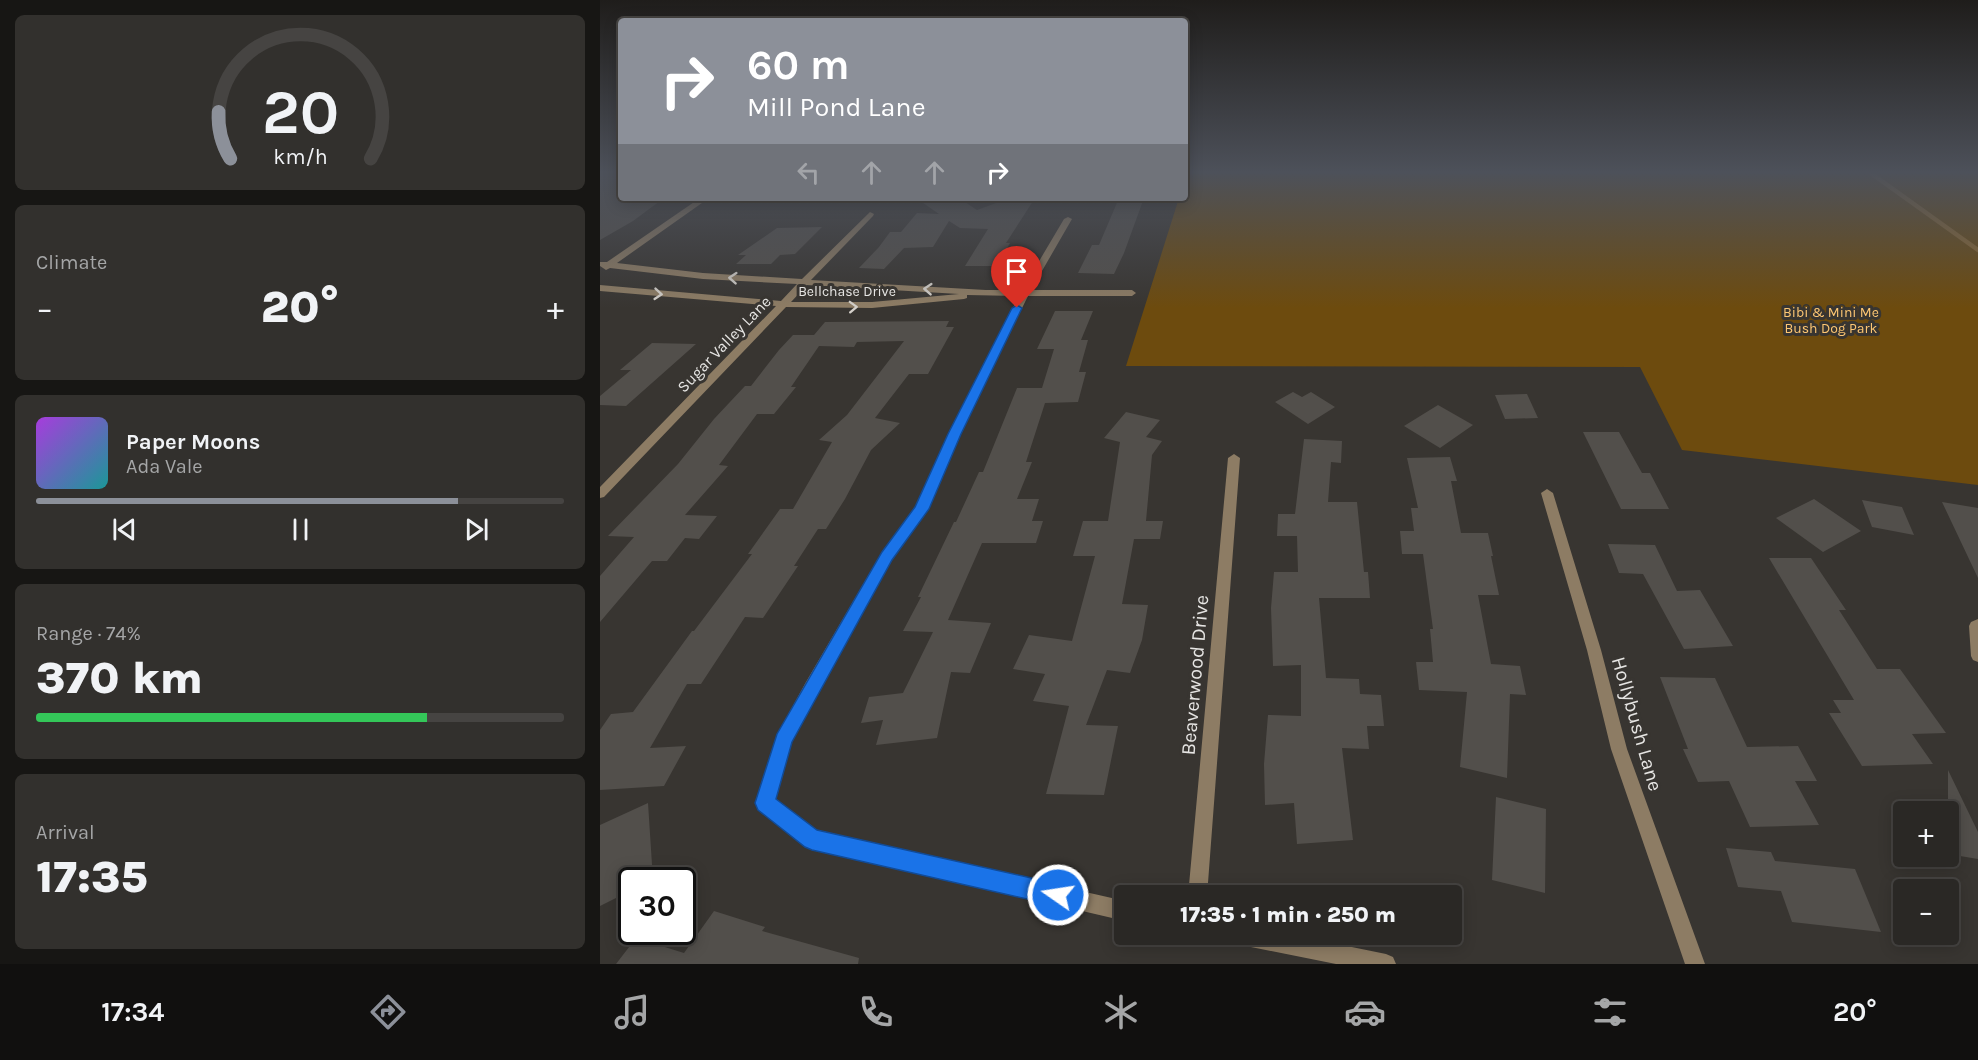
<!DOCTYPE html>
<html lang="en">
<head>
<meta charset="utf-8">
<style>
  body { margin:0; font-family:Karla,sans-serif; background:#32302d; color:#f1f3f6; height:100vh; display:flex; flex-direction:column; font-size:22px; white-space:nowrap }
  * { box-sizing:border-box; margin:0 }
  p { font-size:20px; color:#a5a6a7 }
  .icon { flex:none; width:33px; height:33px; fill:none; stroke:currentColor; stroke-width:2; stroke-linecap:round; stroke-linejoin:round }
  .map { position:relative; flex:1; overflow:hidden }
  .sheet { display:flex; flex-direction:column; gap:15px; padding:15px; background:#171614; width:600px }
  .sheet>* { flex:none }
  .top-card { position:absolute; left:18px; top:18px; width:570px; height:183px; border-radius:6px; box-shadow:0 3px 15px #0003,0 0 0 2px #464442; background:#8c9099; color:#fff; overflow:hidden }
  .fabs { position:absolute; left:1293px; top:801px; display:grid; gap:12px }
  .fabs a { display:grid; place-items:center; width:66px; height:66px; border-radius:6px; background:#2a2825; box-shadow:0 3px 15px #0003,0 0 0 2px #464442; font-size:30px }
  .speed { position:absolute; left:18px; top:867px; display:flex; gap:12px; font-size:30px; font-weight:700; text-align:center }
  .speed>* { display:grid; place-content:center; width:78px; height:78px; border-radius:50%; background:#2a2825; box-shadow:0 3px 15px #0003,0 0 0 2px #464442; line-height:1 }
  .speed .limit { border:3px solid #111; border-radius:9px; background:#fff; color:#111 }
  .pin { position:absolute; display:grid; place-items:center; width:51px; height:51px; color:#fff; margin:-62px -26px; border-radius:50% 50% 50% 0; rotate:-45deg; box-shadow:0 0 6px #0007 }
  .pin .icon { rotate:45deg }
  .me { position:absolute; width:66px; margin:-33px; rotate:283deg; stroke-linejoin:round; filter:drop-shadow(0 0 4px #0008) }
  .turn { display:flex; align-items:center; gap:21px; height:126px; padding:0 30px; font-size:27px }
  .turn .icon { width:78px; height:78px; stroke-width:2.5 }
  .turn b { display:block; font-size:42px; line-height:51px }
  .lanes { display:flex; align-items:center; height:57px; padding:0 30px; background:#0003; justify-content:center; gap:30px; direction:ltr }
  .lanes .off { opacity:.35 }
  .big { font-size:45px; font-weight:800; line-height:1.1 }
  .sheet .widget { flex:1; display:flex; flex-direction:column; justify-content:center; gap:9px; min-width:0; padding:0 21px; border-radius:9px; background:#32302d }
  .sheet .dial { align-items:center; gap:0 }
  .dial svg { height:156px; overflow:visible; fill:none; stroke:#464442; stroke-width:7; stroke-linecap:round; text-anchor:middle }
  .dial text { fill:#f1f3f6; stroke:none }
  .song { display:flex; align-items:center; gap:18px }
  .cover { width:72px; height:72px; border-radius:9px; background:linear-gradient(135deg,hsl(280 70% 55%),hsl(180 70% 35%)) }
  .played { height:6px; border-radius:3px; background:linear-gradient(90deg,#8c9099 80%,#464442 80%) }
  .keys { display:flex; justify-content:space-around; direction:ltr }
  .heat { display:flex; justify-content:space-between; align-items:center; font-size:33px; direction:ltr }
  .charge { height:9px; border-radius:4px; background:linear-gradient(90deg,#34c759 74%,#464442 0) }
  .trip { position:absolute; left:514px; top:885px; width:348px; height:60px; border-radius:6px; background:#2a2825; box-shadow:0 3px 15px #0003,0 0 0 2px #464442; font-weight:800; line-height:60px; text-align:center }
  .tab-bar { display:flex; height:96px; justify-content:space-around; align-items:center; background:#11100f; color:#a5a6a7 }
  .tab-bar .icon { width:42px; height:42px }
  .tab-bar .active { color:#8c9099 }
  .tab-bar b { font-size:27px; color:#f1f3f6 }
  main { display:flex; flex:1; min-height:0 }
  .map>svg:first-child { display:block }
  .green { fill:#6d4b0e }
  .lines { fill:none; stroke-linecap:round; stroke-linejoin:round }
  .stream { stroke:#8f6a2f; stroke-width:4.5 }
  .building { fill:#524f4b }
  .street { fill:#8d7c64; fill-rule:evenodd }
  .oneway { stroke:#d4d0ca }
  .route { fill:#1a73e8; stroke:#114b97; stroke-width:1.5 }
  .labels { text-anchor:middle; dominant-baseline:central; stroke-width:6; stroke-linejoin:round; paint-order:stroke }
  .far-street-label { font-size:14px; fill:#e6e5e3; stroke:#383531 }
  .far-park-label { font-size:14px; fill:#fec773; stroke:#383531 }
  .street-label { font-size:16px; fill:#e6e5e3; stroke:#383531 }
  .near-street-label { font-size:20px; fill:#e6e5e3; stroke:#383531 }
</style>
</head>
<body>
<main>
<section class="sheet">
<div class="widget dial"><svg viewBox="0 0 100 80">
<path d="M14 69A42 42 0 1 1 86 69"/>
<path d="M14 69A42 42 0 0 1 8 45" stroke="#8c9099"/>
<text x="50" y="56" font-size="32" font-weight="700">20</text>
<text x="50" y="72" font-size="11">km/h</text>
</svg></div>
<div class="widget"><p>Climate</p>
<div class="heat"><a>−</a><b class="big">20°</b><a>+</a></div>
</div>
<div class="widget">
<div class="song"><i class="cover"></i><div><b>Paper Moons</b><p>Ada Vale</p></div></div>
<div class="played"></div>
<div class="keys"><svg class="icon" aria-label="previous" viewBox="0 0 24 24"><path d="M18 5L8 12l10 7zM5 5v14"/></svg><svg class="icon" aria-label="pause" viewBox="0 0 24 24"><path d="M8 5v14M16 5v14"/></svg><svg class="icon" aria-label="next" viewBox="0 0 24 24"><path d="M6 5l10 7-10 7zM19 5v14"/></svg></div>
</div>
<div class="widget"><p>Range · 74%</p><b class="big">370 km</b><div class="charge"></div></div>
<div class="widget"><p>Arrival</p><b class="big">17:35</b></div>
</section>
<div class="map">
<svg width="1378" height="964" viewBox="0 0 1378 964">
  <rect width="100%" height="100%" fill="#383531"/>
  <!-- green -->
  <path class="green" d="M587,174H1378V485L1082,450L1040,367L526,366L579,198H585Z"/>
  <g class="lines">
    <!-- stream -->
    <path class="stream" d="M1272,174L1378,250"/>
  </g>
  <!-- building -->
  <path class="building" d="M0,174H21V198H64L33,221L0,240Z
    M316,198H359L377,210L410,198H435L406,243H410L397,266H365L388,229L360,228L349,221L333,247L304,248L284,269L259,268L279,247L290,232H301L317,213L339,214Z
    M519,198H544L524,253L514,274L478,273L492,245H499Z
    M222,227L195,254L180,255L171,264H136L146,255H138L177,228Z
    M455,311H493L481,340H488L479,372H486L478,402L445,403L426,462H432L417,499H439L432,521H443L436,543H382L348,620L391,623L370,673L351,672L337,738L276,745L283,720L261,723L269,697L303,693L333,632L303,631L321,597H318L354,522H356L379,472H383L417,388H442L454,349H437Z
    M349,321L346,327H354L328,374H309L275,418L300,423L271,450L245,499L226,529H218L194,566H198L163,618L145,617L101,684H87L50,748L86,746L64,786L0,790V730L11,714L33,712L92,631H94L152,554H148L180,509H193L232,442L219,440L247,415L304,341L257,342L254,347L219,346L191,387H196L174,414H157L119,465L128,466L85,515L117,516L99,539L85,538L67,561H52L0,622V576L34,537L8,536L78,464L114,419L145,386H151L179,350L193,335H214L225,322Z
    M52,343L96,344L26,406L0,405V396L31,370H20Z
    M693,392L702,397L711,392L735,407L708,424L675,402Z
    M927,394L938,418L905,419L895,395Z
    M838,405L873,425L840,448L804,426Z
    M526,412L560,420L546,437L562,441L552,455L546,521H563L560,539H534L522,604L548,605L542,640L530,673L507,670L486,725L518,726L504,795L446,794L469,706L433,701L445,674L413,669L429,635L472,641L495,556H473L483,521H508L520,442L504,438Z
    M983,432H1019L1042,473H1050L1069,509H1021Z
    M704,439L742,441L741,463L731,462L728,502H757L764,572H768L770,598H719L726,678L759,679L760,694L781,695L784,726H767L769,749L742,748L753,840L697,844L694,803L665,805L664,764L668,715L701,716V665L673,666L671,608L674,572H698L697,536H677L678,514H695Z
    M850,457L857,481H851L861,533H888L893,556H891L899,595H878L891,664L920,666L926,695L910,694L907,778L860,767L867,692L819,690L816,662H833L830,629H833L823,554H802L800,531H814L811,508H818L807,458Z
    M1214,499L1261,531L1223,552L1176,518Z
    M1262,500L1302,507L1314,535L1272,527Z
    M1342,502L1378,508V578Z
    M1008,544L1055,545L1077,591L1100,590L1133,646L1084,649L1043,574L1019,573Z
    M1169,558H1211L1246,610H1239L1277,669H1300L1346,733L1312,734L1333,764L1262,766L1229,713H1241L1233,700H1254Z
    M1060,677L1115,678L1147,747L1198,746L1217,781H1195L1219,825L1150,827L1129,781L1098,782L1083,749H1088Z
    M1348,770L1378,832V859L1348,854Z
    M896,797L946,809L945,893L892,880Z
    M48,803L53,880H32V890L0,906V825Z
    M1126,848L1171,852L1175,861L1255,869L1281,932L1192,922L1181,891L1138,887Z
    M114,911L165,927L162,931L259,958L258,964H16L36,938L84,953Z"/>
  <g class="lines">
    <!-- street -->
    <path class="street" d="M100,198H109L17,263L103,273L202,279L270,212L274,214L273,216L211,280L386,290H422L464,219L468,217L472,219L431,290H532L536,293L532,296H428L360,434L327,509L292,560L216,692L191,742L175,800L216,831L525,901V921L212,848L206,845L159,809L156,803L177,735L206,682L282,552L316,507L348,434L419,296L367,295V298L364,299L272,308L186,307L4,497L0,498V487L176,306L0,291V285L181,301L197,284L103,279L10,268L6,270L0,266V262H7ZM207,285L359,294L272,302H191Z
      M634,454L640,458L607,896H588L628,458Z
      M947,489L953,493L1001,650L1027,749L1105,964H1085L1011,749L987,650L941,493Z
      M1378,619V662L1373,660L1371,656L1369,626L1371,622Z
      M626,934H688L786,954L793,957L796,964H736L636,944L629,941Z"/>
  </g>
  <!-- one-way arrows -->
  <defs><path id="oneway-chevron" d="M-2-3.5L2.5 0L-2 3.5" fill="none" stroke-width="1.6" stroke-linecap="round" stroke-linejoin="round" transform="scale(1.5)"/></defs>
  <g class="oneway">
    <use href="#oneway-chevron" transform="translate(133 278) rotate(-176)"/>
    <use href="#oneway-chevron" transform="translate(328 289) rotate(-176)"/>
    <use href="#oneway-chevron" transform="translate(58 294) rotate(5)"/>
    <use href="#oneway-chevron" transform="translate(253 307) rotate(-2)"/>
  </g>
  <!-- sky -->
  <linearGradient id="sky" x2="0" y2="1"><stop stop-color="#1f1d1b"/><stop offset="0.56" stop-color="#4d515a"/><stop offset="1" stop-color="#4d515a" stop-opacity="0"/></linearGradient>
  <rect width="1378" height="308" fill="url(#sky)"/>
  <!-- route -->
  <path class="route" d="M417,305L422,308L361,434L329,509L292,560L192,742L176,799L217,830L458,884L466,888L469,895L466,903L458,906L212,850L205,847L158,810L155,803L177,734L282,552L315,507L348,434L412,308Z"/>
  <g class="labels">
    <!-- far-street labels -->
    <g class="far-street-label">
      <text x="247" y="291">Bellchase Drive</text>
    </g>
    <!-- far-park labels -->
    <g class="far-park-label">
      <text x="1231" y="312">Bibi &amp; Mini Me<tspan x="1231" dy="16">Bush Dog Park</tspan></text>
    </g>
    <!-- street labels -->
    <g class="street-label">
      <text transform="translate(124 344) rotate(-46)">Sugar Valley Lane</text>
    </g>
    <!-- near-street labels -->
    <g class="near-street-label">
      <text transform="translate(595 675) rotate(-85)">Beaverwood Drive</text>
      <text transform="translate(1037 724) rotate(74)">Hollybush Lane</text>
    </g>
  </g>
</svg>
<div class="fabs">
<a>+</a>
<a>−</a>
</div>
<div class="speed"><div class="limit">30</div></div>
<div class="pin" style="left:417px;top:308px;background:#d93025"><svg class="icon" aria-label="arrive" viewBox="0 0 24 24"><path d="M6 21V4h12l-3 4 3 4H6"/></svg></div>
<svg class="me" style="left:458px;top:895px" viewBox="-20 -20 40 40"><circle r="17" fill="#1a73e8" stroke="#fff" stroke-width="3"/><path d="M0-11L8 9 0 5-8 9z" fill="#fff"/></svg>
<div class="trip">17:35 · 1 min · 250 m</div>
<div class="top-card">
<div class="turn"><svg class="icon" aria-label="right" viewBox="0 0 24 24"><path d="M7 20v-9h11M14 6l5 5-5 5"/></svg><div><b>60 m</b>Mill Pond Lane</div></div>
<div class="lanes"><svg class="icon off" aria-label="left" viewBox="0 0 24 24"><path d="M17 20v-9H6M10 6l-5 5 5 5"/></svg><svg class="icon off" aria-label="ahead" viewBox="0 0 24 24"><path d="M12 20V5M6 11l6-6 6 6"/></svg><svg class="icon off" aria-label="ahead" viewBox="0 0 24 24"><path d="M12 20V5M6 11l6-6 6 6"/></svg><svg class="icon" aria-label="right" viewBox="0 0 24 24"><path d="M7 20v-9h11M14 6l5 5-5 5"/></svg></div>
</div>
</div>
</main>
<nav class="tab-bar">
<b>17:34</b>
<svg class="icon active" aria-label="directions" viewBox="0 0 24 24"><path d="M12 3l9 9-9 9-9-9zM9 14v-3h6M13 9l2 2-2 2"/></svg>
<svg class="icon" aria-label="music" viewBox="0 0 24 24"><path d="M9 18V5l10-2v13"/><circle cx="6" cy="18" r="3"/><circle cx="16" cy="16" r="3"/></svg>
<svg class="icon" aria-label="phone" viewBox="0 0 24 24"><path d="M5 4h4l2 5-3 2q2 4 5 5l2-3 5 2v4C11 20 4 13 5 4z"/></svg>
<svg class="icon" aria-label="climate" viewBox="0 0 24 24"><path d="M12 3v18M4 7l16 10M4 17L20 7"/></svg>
<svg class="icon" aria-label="car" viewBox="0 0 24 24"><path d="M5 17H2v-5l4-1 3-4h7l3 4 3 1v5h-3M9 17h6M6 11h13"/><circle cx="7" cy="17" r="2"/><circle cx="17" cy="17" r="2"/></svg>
<svg class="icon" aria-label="filters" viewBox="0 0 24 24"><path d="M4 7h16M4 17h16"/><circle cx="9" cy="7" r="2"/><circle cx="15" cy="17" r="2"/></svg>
<b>20°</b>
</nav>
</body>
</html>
